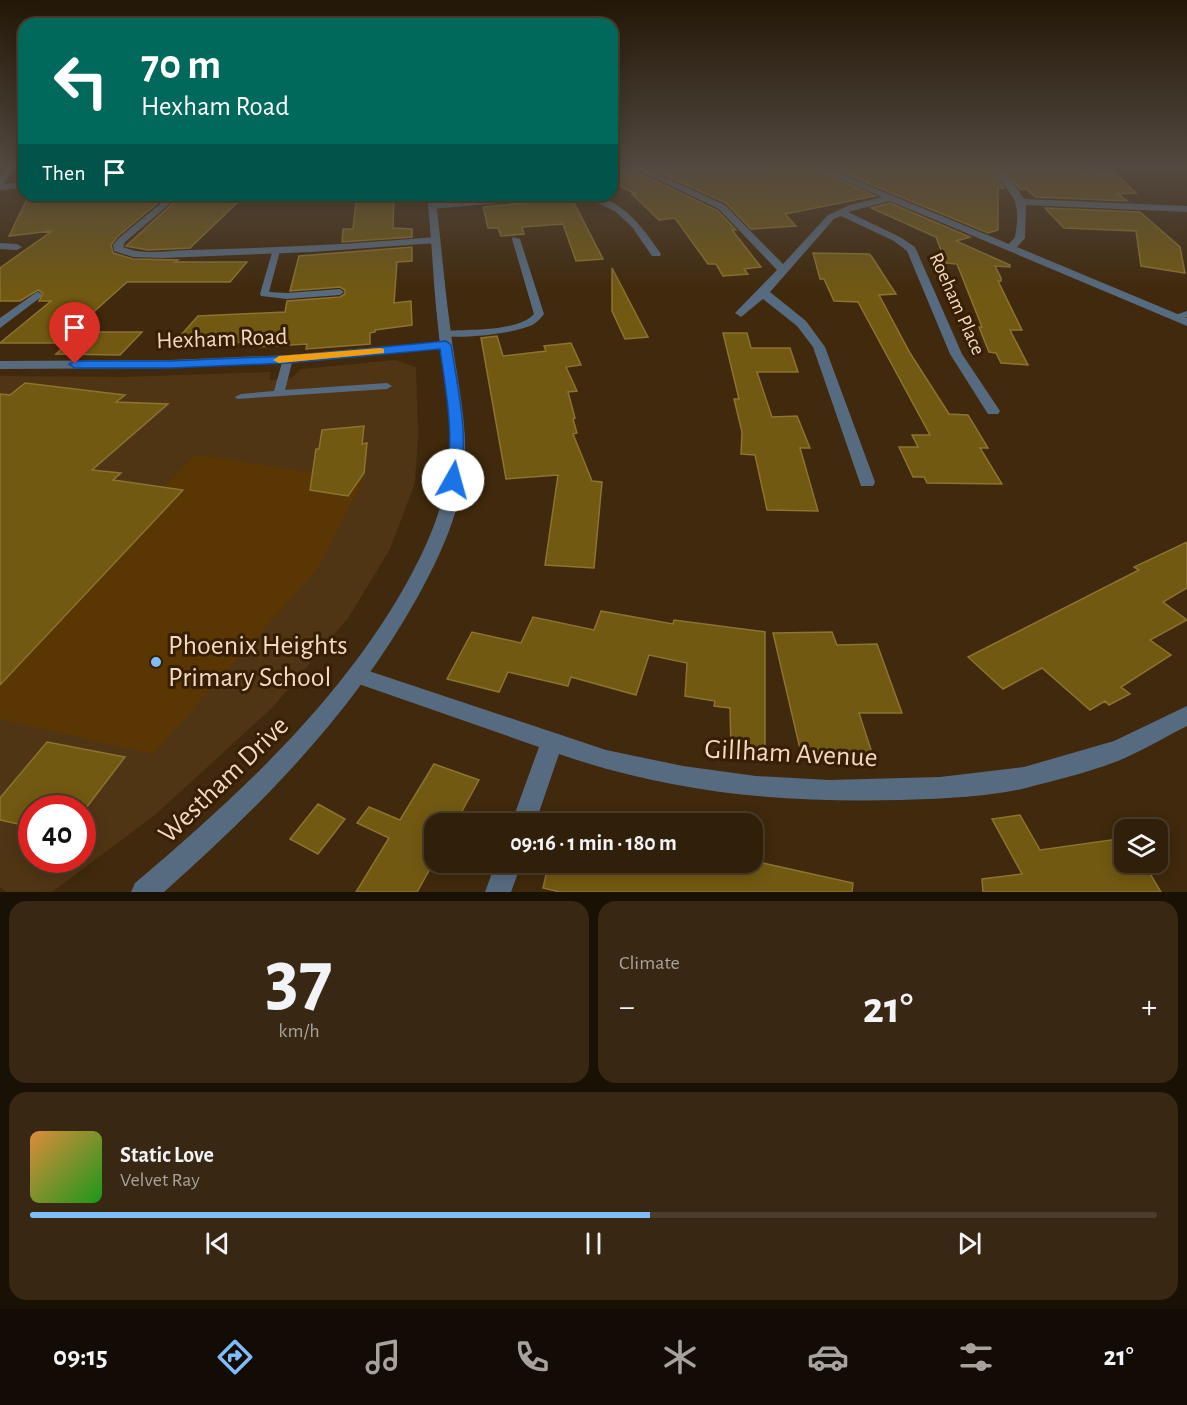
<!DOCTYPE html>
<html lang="en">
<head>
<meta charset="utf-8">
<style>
  body { margin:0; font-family:"Alegreya Sans",sans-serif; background:#382712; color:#f1f3f6; height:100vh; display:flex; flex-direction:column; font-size:22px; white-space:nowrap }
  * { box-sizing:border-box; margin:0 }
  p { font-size:20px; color:#a8a29c }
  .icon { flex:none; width:33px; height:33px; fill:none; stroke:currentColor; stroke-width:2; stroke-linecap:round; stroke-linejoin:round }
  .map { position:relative; height:892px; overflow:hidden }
  .drawer { display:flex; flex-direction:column; gap:9px; padding:9px; background:#1a1105; flex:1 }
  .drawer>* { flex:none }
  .guide { position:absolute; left:18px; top:18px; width:600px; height:183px; border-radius:18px; box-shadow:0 3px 15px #0003,0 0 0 2px #4b3d2a; background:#00695c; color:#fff; overflow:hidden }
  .controls { position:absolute; left:1114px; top:819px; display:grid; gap:12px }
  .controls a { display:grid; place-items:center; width:54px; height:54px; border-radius:12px; background:#301f09; box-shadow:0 3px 15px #0003,0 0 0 2px #4b3d2a; font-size:30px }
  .speed { position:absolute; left:18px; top:795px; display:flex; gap:12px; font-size:30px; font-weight:700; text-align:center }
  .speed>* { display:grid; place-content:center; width:78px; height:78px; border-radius:50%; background:#301f09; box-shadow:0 3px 15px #0003,0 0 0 2px #4b3d2a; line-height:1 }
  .speed .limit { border:9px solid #d22; background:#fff; color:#111 }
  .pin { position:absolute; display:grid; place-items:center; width:51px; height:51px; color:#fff; margin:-62px -26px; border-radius:50% 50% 50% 0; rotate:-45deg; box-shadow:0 0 6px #0007 }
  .pin .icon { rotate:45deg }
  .me { position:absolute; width:66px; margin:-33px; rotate:7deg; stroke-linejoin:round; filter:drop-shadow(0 0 4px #0008) }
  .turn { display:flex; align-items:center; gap:21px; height:126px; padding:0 24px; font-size:27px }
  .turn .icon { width:78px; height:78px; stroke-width:2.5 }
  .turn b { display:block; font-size:42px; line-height:51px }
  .then { display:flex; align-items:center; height:57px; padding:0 24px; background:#0003; gap:12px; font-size:22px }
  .big { font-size:45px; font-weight:700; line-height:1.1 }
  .drawer .tile { flex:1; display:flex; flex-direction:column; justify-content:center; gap:9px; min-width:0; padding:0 21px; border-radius:18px; background:#382712 }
  .drawer .dial { align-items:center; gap:0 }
  .dial b { font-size:78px; line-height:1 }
  .song { display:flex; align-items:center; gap:18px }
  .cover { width:72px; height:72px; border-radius:9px; background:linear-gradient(135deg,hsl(30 70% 55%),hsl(120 70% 35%)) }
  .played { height:6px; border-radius:3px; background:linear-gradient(90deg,#7fbdfa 55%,#4b3d2a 55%) }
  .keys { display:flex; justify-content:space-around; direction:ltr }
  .heat { display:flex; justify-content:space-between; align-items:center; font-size:33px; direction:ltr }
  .drawer .tiles { flex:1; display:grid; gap:9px; grid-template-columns:1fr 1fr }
  .tile:last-child { grid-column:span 2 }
  .trip { position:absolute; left:424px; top:813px; width:339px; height:60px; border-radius:18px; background:#301f09; box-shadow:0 3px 15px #0003,0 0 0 2px #4b3d2a; font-weight:700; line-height:60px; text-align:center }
  .menu { display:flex; height:96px; justify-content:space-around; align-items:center; background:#130c04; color:#a8a29c }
  .menu .icon { width:42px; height:42px }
  .menu .on { color:#7fbdfa }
  .menu b { font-size:27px; color:#f1f3f6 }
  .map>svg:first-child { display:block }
  .built { fill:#4f3514; fill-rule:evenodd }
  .green { fill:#5a3602 }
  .building { fill:#715911; stroke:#8c7331; stroke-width:1.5 }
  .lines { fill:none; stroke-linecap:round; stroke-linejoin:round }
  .service { fill:#576b80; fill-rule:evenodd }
  .minor { fill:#576b80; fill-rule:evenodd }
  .tertiary { fill:#576b80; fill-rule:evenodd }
  .route { fill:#1a73e8; stroke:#114b97; stroke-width:1.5 }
  .slow { fill:#f59e0b }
  .poi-dot { fill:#7fbdfa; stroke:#361f03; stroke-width:2 }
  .labels { text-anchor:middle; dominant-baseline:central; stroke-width:6; stroke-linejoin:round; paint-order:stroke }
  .far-street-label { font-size:20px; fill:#f2d9bf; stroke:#361f03 }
  .street-label { font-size:24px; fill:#f2d9bf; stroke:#361f03 }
  .near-poi-label { font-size:28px; fill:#f2d9bf; stroke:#361f03; text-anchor:start }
  .near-street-label { font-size:28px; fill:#f2d9bf; stroke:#361f03 }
</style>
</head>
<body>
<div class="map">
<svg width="1187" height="892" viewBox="0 0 1187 892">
  <rect width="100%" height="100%" fill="#40290c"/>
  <!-- built -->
  <path class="built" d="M395,360L416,367L418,434L415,483L390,549L349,617L273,707L155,815L52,892H6L0,887V376L123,377L270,372V380L292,378L301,369ZM32,808H82V860H32Z"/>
  <!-- green -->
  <path class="green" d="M195,455L363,480L317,569L153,754L0,719V653Z"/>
  <!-- building -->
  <path class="building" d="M649,168H814L875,196L785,214L796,226L751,229L726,203Z
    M831,168H989L1004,188H998V230L988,233Z
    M1002,168L1113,171L1136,193L1118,194L1127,201L1035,197L1027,189H1020Z
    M633,170L718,211L736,230H732L761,267L744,269L748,274L723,276L716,264H708L675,218L659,220L632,194H636L612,182V174Z
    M29,195H167L117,237L111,245L113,253L133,259L178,260L175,262H247L230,282H127L59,343H0L51,301H39L43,293L38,290L20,301H0V268L52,231L9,236Z
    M182,195H245L190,248L148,250L126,246Z
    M373,195H394L393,228L412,229V237L342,242L343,229H353L356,201Z
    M562,195H570L603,259L576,261L563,224L522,227L524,234L501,236L498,228H488L483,207L556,200Z
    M890,203L970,237L956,241L1010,265V267L995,266L1001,278V281H998L1022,330H1010L1028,365L1001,363L996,353L989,352L979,327H982L957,264L946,263L936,237L871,208Z
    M1045,208L1140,212L1180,247L1185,273L1141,266L1136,231L1064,228Z
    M412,247V261L397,262L394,303L411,301L412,325L375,330V332L370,333V344L306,349L307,344L258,347L260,342L173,344L198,316L285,312L287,301L340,297L345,294V290L340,287L290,291L299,256Z
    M813,253L869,254L872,257L896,294L879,295L910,353L949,414L968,415L988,448H980L1002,484L927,483L924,477H913L899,447H918L912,435H930L858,302L834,301L824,279H820Z
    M612,268L648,337L625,339L612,311Z
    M80,332H142L120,355L56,354Z
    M723,333H747L751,348H790L798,372H757L772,417L797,416L810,448H800L818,511L767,510L755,455L741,454L742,432L734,399H739Z
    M497,336L503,356L546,351L544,346L571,343L581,365L566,367L577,391L568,392L575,418L573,419L577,433L573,434L592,481L602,482L594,568L545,565L558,475L506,479L481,338Z
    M25,383L125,395L116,402L168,404L92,470L121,473L113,480L183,490L0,685V394L10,395Z
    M364,426L362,444L367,443L364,473L348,496L310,490L316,449H319L322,430Z
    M1187,542V588L1163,602L1187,620L1150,640L1171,655L1121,687L1130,694L1109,705L1105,701L1090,710L1042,668L1003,689L968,657L1139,570L1134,567Z
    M601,611L673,624L674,620L765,632V754L731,749L730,708L714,706L715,701L685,696L687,663L649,655L636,695L571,677L568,686L508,672L499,692L447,679L472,632L521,643L533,617L594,630Z
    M832,632L837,645L877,644L902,713H859L873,756L813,757L812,753H801L773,633Z
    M47,742L125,757L86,808H32V827L0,820V798Z
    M434,764L479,780L455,824H435V860L417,892H356L389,838L357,823L369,807L400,820Z
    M318,804L345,819L318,854L290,839Z
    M1020,815L1040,850L1125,838V862H1143L1161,892H983L982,879L1022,874L992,819Z
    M549,862H693L734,871L735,862H758L853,883L852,892H560L543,888Z"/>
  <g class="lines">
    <!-- service -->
    <path class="service" d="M513,237L520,239L544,314C541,318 538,321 534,324C516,334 461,339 442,336L440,334L445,331C469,329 518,332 534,314L512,239Z
      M273,249L280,251L269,292L287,293L340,289L344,292L340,295L287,299L261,296L260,294Z
      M1187,311V317L1174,320L1169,317Z
      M288,356L293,359L285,390L387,383L392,386L387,389L237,399L235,397L241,394L274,391L283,359Z"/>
    <!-- minor -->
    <path class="minor" d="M5,168H13L4,184L24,182V188L0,190V177Z
      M634,168H644L725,205L783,264L828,215L850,205L882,197L816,168H826L1009,244L1015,237C1022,197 1012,197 991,168H999L1013,182L1024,199L1187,206V212L1026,205L1025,238L1017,247L1187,318V326L890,201L848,212L900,237L915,247L962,354L1000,411L998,414H988L950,354L907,251L894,241L841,216L834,219L770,292L806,321L825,347L875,482L873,486H861L813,347L797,326L763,299L741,317L735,313L777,270L719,209Z
      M171,195H180L125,242L123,247C144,256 170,250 192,250C273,248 355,244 436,237L441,240L436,243L312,252L162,258L133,257L114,251L113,245L119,238Z
      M526,195H560L556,198L432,209L428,206L432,203Z
      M582,195C620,195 641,225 661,254L660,256H652L632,227L616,212Z
      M0,243L17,244L22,247L17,250L0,249Z
      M37,292L41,293V297L0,328V318Z
      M446,341L450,342L452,345L450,348L288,363L170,368L0,369V361L170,360L288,355Z
      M360,668L606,750L683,766L756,776L829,780L940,777L1024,767L1114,741L1187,706V726C1167,736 1147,748 1127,757C1096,771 1059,779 1026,788C990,797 938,799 900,800C781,803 672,793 559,754L535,824H511L539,747L353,682L350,676L353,670Z
      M496,862H522L511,892H485Z"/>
    <!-- tertiary -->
    <path class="tertiary" d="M427,195H435C441,239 444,282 450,326C455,370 467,416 465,461C462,510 440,556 417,598C353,713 262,805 164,892H131L135,883C236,797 333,709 401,593C424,553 445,509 449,462C453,417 442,371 438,326C433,283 432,239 427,195Z"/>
  </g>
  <!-- sky -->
  <linearGradient id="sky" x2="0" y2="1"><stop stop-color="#231707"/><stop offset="0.57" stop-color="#534940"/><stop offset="1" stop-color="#534940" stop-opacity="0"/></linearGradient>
  <rect width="1187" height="293" fill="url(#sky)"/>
  <!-- route -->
  <path class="route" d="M446,341L451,345C458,390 469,435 460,480L453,485L446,480C455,437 446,392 440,349L288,363L170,368H75L69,364L75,361H170L288,356Z"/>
  <!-- slow -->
  <path class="slow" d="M380,348L384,349V353L279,363L273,360L279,356Z"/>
  <!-- markers -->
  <circle class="poi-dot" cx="156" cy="662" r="6"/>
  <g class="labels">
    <!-- far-street labels -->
    <g class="far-street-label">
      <text transform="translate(957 304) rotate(66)">Roeham Place</text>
    </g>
    <!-- street labels -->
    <g class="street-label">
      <text transform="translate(222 339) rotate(-2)">Hexham Road</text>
    </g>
    <!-- near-poi labels -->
    <g class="near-poi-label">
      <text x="168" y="646">Phoenix Heights<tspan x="168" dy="32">Primary School</tspan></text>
    </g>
    <!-- near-street labels -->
    <g class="near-street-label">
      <text transform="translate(791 754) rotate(3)">Gillham Avenue</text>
      <text transform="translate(224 780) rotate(-44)">Westham Drive</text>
    </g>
  </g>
</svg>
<div class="controls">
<a><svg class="icon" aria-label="layers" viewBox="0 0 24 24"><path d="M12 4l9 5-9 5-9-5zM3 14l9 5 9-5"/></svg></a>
</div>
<div class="speed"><div class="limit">40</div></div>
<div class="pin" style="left:75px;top:364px;background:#d93025"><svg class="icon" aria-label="arrive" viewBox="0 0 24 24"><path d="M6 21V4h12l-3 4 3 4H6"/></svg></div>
<svg class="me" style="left:453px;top:480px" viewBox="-20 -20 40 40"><circle r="19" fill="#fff"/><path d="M0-13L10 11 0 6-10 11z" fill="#1a73e8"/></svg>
<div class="trip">09:16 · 1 min · 180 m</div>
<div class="guide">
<div class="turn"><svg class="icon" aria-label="left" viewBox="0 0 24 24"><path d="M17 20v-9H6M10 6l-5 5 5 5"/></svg><div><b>70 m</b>Hexham Road</div></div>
<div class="then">Then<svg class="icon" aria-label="arrive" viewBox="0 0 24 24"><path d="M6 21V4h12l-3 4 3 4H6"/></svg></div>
</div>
</div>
<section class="drawer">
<div class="tiles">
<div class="tile dial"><b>37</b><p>km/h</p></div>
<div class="tile"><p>Climate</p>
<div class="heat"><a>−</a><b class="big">21°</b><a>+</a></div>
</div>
<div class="tile">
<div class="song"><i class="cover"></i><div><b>Static Love</b><p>Velvet Ray</p></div></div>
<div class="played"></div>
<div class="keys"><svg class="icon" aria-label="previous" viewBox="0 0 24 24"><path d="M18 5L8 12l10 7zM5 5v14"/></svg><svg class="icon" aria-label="pause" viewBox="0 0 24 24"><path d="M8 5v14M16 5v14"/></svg><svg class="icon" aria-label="next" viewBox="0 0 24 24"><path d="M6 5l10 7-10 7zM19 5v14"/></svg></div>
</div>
</div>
</section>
<nav class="menu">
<b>09:15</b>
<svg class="icon on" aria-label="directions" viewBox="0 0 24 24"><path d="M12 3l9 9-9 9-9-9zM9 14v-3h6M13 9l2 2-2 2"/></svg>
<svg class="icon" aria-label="music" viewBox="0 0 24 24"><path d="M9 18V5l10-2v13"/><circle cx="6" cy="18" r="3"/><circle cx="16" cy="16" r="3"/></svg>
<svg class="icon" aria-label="phone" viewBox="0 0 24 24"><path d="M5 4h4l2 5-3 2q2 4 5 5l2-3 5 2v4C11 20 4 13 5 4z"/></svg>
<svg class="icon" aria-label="climate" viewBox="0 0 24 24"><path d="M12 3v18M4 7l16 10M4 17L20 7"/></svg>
<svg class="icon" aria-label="car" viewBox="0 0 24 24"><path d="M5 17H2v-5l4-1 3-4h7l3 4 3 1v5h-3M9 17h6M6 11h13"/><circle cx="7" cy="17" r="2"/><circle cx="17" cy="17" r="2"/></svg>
<svg class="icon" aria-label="filters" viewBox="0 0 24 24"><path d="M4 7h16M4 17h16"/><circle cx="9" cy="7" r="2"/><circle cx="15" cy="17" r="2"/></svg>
<b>21°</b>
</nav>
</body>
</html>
